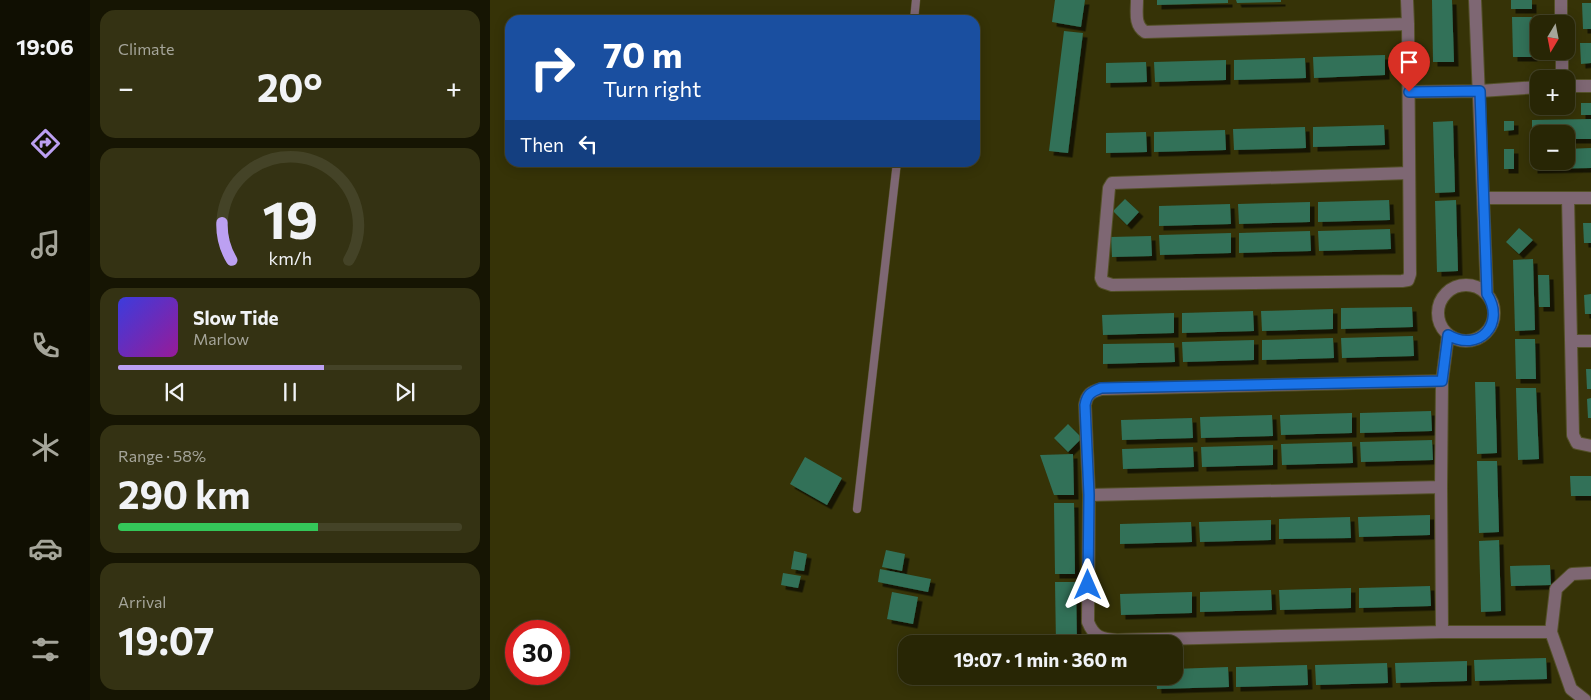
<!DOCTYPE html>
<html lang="en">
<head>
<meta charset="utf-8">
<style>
  body { margin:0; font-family:Commissioner,sans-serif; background:#343213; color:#f1f3f6; height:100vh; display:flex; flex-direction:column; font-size:19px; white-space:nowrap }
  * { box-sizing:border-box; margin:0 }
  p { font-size:16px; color:#a5a59a }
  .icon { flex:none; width:28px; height:28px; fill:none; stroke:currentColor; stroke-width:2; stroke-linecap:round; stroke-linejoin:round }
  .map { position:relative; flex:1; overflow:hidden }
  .details { display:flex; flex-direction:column; gap:10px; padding:10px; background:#161503; width:400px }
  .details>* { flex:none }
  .top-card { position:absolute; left:15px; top:15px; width:475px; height:152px; border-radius:15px; box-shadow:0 2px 12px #0003,0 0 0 1px #444327; background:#1a4fa0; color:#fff; overflow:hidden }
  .needle { width:32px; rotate:190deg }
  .tools { position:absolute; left:1040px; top:15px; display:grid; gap:10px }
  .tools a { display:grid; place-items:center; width:45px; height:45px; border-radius:10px; background:#282605; box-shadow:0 2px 12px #0003,0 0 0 1px #444327; font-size:25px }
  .speed { position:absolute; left:15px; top:620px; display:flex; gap:10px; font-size:25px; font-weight:700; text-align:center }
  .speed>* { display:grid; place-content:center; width:65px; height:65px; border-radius:50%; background:#282605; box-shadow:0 2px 12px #0003,0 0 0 1px #444327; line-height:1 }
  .speed .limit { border:8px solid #d22; background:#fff; color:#111 }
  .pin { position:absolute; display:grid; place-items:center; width:42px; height:42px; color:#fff; margin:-51px -21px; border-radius:50% 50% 50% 0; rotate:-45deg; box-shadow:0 0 5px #0007 }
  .pin .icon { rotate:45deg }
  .me { position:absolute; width:55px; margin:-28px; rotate:0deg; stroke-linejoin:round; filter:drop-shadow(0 0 4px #0008) }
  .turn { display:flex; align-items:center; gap:18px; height:105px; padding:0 15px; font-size:22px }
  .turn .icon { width:65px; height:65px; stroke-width:2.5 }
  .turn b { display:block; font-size:35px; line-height:42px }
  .then { display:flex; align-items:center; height:48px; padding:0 15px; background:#0003; gap:10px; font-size:19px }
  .big { font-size:38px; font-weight:700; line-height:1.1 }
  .details .tile { flex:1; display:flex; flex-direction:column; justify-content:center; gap:8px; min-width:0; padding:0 18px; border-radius:15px; background:#343213 }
  .details .dial { align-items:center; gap:0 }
  .dial svg { height:130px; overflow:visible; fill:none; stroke:#444327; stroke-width:7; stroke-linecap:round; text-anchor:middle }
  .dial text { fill:#f1f3f6; stroke:none }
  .song { display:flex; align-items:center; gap:15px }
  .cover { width:60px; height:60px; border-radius:8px; background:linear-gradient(135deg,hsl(240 70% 55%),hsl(300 70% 35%)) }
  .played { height:5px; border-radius:2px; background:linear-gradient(90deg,#bca0f2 60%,#444327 60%) }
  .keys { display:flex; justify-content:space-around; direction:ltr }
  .heat { display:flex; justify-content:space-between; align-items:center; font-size:28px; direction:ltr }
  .charge { height:8px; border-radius:4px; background:linear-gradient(90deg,#34c759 58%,#444327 0) }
  .trip { position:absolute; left:408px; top:635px; width:285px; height:50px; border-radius:15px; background:#282605; box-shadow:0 2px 12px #0003,0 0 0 1px #444327; font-weight:700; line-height:50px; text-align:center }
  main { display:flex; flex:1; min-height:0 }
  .dock { display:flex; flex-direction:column; width:90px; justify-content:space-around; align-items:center; background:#100f02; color:#a5a59a }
  .dock .icon { width:35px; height:35px }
  .dock .current { color:#bca0f2 }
  .dock b { font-size:22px; color:#f1f3f6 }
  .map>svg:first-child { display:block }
  .building { fill:#317159; filter:url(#shadow) }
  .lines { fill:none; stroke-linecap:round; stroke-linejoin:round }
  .service-casing { stroke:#535027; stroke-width:9 }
  .minor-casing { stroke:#535027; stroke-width:14 }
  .service { stroke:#7e6773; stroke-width:8 }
  .minor { stroke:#7e6773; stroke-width:12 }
  .route-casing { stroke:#114b97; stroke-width:12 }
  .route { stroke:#1a73e8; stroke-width:9 }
</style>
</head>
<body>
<main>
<nav class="dock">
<b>19:06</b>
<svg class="icon current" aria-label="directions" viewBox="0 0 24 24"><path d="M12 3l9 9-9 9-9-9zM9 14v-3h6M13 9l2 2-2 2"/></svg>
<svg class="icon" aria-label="music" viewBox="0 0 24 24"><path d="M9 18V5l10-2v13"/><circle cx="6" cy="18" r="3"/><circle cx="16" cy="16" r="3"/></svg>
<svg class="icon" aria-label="phone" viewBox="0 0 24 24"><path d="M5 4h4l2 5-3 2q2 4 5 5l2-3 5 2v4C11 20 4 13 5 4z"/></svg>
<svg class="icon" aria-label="climate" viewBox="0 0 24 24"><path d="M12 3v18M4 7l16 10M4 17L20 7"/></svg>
<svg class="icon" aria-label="car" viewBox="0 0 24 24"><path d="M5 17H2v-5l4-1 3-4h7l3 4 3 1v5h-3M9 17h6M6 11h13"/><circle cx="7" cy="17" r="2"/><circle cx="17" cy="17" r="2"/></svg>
<svg class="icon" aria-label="filters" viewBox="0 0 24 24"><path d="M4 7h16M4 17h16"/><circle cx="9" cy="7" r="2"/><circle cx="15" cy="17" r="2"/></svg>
</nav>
<section class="details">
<div class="tile"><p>Climate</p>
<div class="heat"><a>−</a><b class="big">20°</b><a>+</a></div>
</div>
<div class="tile dial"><svg viewBox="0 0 100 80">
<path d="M14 69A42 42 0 1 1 86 69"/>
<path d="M14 69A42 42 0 0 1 8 46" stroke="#bca0f2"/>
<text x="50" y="56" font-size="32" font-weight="700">19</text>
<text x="50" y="72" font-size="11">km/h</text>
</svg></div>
<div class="tile">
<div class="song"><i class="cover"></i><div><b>Slow Tide</b><p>Marlow</p></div></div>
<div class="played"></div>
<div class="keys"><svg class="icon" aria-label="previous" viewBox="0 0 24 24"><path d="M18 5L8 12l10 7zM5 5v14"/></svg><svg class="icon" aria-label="pause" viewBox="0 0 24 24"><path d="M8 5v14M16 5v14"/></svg><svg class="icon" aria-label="next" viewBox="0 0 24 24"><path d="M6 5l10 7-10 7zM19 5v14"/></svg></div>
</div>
<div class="tile"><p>Range · 58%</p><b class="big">290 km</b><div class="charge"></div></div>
<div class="tile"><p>Arrival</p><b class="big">19:07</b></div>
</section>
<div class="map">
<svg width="1101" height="700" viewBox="0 0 1101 700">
  <defs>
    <filter id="shadow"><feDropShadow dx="4.5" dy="4.5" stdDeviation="0" flood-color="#0009"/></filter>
  </defs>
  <rect width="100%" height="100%" fill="#363307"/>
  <!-- building -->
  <path class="building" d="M565,0H595L591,27L562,22Z
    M667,0H738V3L667,5Z
    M746,0H791V2L747,3Z
    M942,0H962L964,62H943Z
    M1021,0H1042V9H1021Z
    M1092,3H1101V29H1093Z
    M1022,17H1042L1043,57H1023Z
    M574,31L593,33L578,153L559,151Z
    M1090,43H1101V63L1091,64Z
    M895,55V75L824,78L823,57Z
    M815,58L816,78L744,80V60Z
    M736,60V80L665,82L664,62Z
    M656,62L657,82L616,83V63Z
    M1091,103H1101V115H1091Z
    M1101,119V139H1076V134H1049V140H1042V120Z
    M963,121L965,192L945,193L943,122Z
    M1014,121H1024V130L1014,131Z
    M894,125L895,145L823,147V127Z
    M815,127L816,148L744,150L743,129Z
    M735,130L736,150L664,152V132Z
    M656,132L657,152L616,153V133Z
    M1101,148V168L1043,169V150L1049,149V161H1076V149Z
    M1014,149H1024V169H1014Z
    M635,199L649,212L637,225L623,211Z
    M899,200L900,220L828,222V202Z
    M966,200L968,271L947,272L945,201Z
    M820,202V222L749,224L748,204Z
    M740,204L741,224L669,226V206Z
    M1093,223H1101V243H1094Z
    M1029,228L1043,240L1029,254L1016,242Z
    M900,229L901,249L829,251L828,231Z
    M820,231L821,251L749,253V233Z
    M741,233V253L670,255L669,235Z
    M661,236L662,256L622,257L621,237Z
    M1043,259L1045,330L1025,331L1023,260Z
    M1048,275H1059L1060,307H1049Z
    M1101,294V314H1095L1094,295Z
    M922,307L923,327L851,329V308Z
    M843,309V329L772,331L771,311Z
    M763,311L764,331L692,333V313Z
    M684,313V333L613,335L612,315Z
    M923,336L924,356L852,358L851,338Z
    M843,338L844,358L772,360V340Z
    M1025,339H1045L1046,379H1026Z
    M764,340V360L693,362L692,342Z
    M684,343L685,362L613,364V344Z
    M1096,369H1101V389H1097Z
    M985,382H1005L1007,453L987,454Z
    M1026,388H1046L1049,459L1028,460Z
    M1101,398V418H1098L1097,399Z
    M941,411L942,431L870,433V413Z
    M862,413V433L791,435L790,415Z
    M782,415L783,436L711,438L710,417Z
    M702,418L703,438L632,440L631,420Z
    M578,424L592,438L578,452L564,438Z
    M942,440L943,460L871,462L870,442Z
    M862,442L863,463L792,465L791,444Z
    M783,445V465L712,467L711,447Z
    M703,447L704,467L633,469L632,449Z
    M583,454L584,495H564L550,455Z
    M315,457L352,478L337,505L300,484Z
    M987,461H1007L1009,532L989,533Z
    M1080,476H1101V496H1081Z
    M564,503H584L585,574H565Z
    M940,515V535L869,537L868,517Z
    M860,517L861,538L789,539V519Z
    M781,520V540L710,542L709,522Z
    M701,522L702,542L630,544V524Z
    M1009,540L1011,611L991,612L989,541Z
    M396,550L415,554L412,571L392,567Z
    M304,551L317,554L314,571L301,569Z
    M1060,565L1061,585L1021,586L1020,566Z
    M390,569L441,579L438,592L388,582Z
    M293,573L311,576L308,588L291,585Z
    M565,582H586L587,644H566Z
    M940,586L941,606L869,608V588Z
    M861,588V608L790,610L789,590Z
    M781,590L782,610L710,612V592Z
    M402,592L428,597L423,624L397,619Z
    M702,592V613L631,615L630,594Z
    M1056,658L1057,679L985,681L984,660Z
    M977,661V681L906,683L905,663Z
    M897,663L898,683L826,685L825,665Z
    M817,665L818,685L746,687V667Z
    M738,667L739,687L667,689L666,676H684V669Z"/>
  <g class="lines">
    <!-- service casing -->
    <g class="service-casing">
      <path id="service" d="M424,20L426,0
        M367,509L407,162"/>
    </g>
    <!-- minor casing -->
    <g class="minor-casing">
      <path id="minor" d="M647,0C647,12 644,25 655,32L918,24
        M917,0L918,24L920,274L918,280L912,281L622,285L613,282L611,278L619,188L622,183L919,173
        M985,0L997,294
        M1071,0V24
        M1072,51V79
        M1076,86H1101
        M919,92L990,91L1049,87
        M993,198H1101
        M1078,198L1083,435L1087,443L1101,446
        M948 313a28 28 0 1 1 56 0a28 28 0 1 1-56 0Z
        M1082,341H1101
        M952,381L611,389C601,392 597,394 595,405L599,495L598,622C604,637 611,639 627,640L952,632H1061
        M599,495L951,487
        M952,632L951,487L952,381L958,335
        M1095,700L1081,689L1061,632L1066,589L1082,574L1101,573"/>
    </g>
    <!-- service -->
    <use href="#service" class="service"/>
    <!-- minor -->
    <use href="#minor" class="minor"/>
  </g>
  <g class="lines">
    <!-- route casing -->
    <g class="route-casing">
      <path id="route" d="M598,585L599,495L595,405C597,394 601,392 611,388L952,381L958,335C989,353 1016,324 997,294L990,91L919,92"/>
    </g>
    <!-- route -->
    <use href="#route" class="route"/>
  </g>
</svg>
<div class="tools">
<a><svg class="needle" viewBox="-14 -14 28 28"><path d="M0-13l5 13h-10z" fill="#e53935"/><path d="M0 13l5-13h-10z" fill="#a5a59a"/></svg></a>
<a>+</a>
<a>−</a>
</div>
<div class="speed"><div class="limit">30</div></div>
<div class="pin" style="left:919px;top:92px;background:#d93025"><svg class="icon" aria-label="arrive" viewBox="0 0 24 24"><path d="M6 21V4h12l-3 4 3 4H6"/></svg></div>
<svg class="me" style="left:598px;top:585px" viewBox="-20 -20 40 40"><path d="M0-17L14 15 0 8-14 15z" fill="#1a73e8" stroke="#fff" stroke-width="4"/></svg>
<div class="trip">19:07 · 1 min · 360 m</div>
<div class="top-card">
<div class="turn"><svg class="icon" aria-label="right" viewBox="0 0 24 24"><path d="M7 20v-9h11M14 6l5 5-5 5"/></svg><div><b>70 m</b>Turn right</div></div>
<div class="then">Then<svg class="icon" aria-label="left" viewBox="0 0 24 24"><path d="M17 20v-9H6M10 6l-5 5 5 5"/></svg></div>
</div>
</div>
</main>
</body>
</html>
